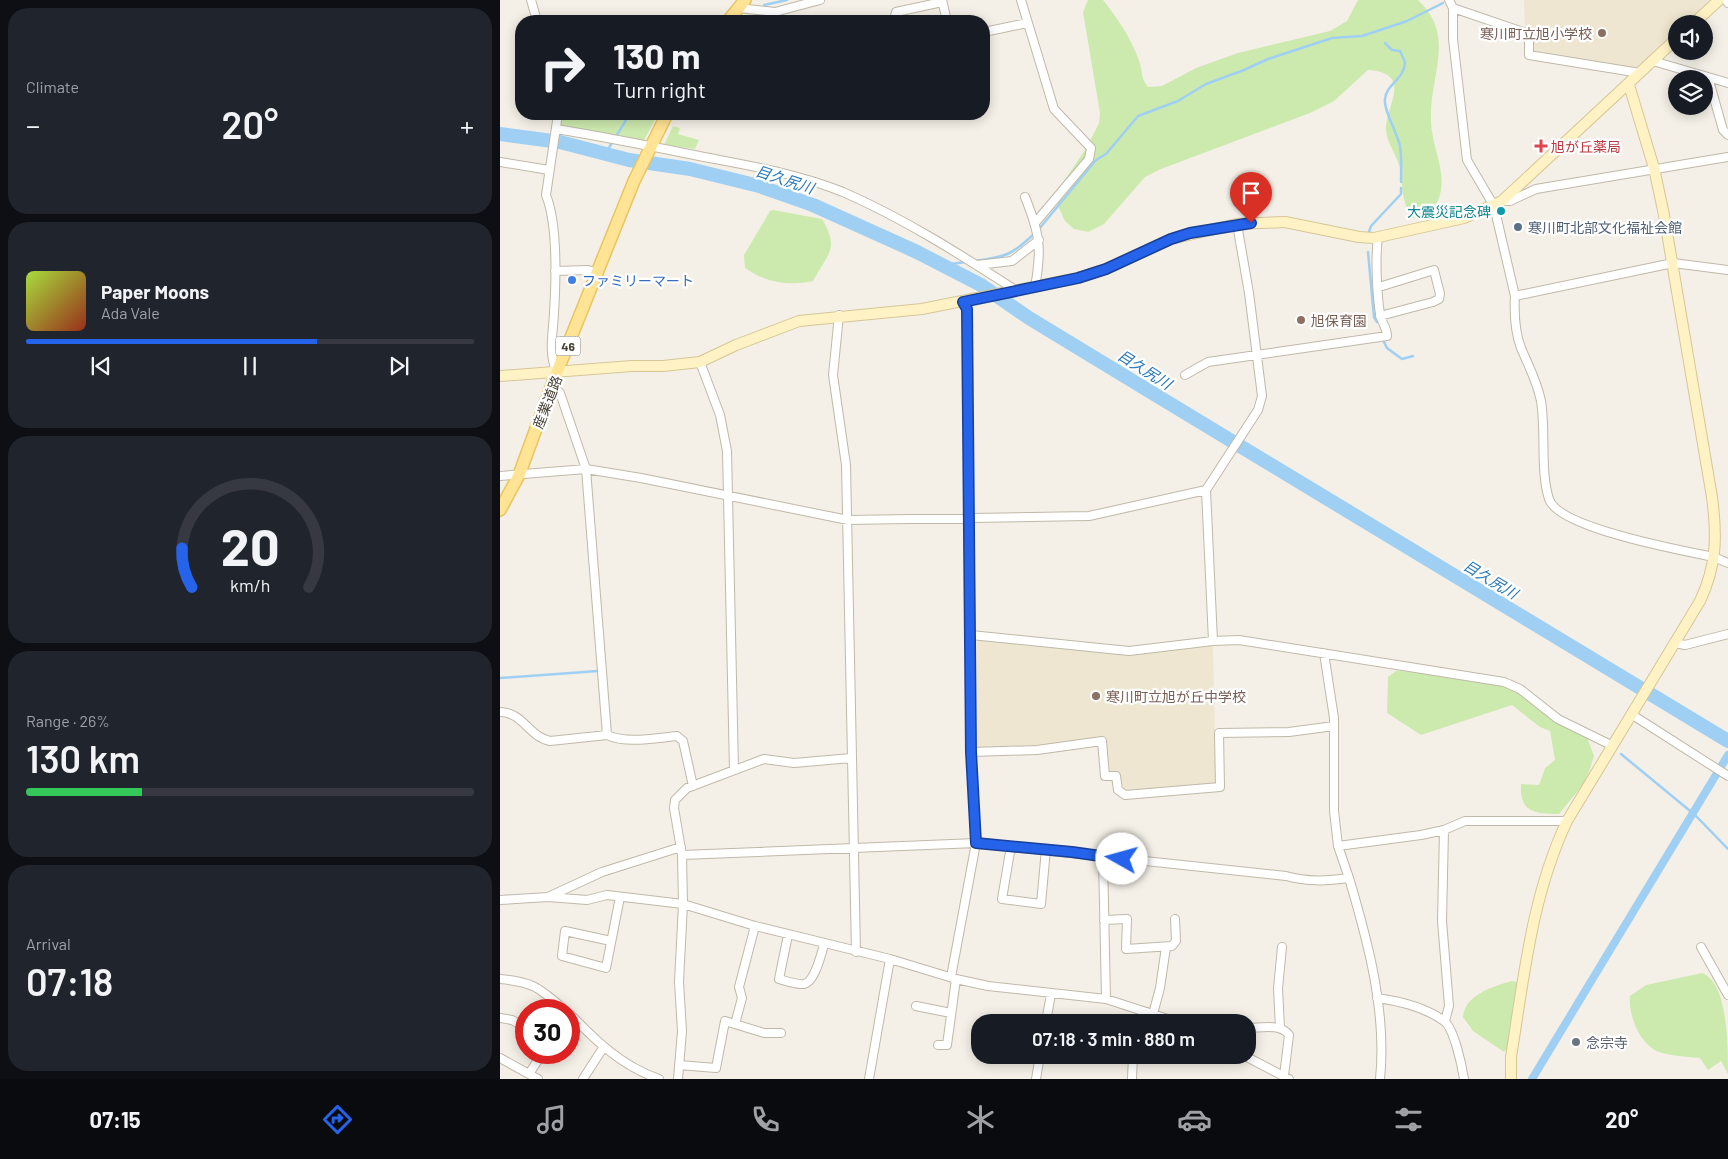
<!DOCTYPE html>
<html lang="en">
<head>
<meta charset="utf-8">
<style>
  body { margin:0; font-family:Barlow,"Noto Sans JP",sans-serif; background:#20242c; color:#f1f3f6; height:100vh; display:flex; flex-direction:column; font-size:19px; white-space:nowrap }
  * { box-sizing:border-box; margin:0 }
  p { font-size:16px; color:#9ea1a6 }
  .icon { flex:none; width:28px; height:28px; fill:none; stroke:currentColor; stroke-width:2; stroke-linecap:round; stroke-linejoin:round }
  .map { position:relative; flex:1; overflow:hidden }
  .panel { display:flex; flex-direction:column; gap:8px; padding:8px; background:#0d0f14; width:500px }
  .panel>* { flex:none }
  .hud { position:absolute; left:15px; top:15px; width:475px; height:105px; border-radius:20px; box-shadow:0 2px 12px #0003; background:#171b24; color:#f1f3f6; overflow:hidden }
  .tools { position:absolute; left:1168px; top:15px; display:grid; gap:10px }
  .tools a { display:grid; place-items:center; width:45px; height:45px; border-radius:50%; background:#171b24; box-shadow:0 2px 12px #0003; font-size:25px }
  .speed { position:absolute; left:15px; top:999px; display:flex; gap:10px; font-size:25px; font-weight:700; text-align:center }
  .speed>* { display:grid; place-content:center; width:65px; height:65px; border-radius:50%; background:#171b24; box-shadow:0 2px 12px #0003; line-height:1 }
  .speed .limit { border:8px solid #d22; background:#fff; color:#111 }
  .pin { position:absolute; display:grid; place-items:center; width:42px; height:42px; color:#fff; margin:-51px -21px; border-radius:50% 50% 50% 0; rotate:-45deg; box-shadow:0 0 5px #0007 }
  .pin .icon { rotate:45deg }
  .me { position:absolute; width:55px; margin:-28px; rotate:277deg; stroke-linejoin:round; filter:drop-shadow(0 0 4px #0008) }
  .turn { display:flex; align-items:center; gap:18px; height:105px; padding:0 15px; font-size:22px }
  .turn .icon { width:65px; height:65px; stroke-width:2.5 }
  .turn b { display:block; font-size:35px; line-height:42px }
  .big { font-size:38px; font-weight:600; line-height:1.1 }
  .panel .card { flex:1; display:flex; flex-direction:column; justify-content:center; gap:8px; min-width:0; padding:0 18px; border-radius:20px; background:#20242c }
  .panel .dial { align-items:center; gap:0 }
  .dial svg { height:130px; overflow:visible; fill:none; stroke:#363941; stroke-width:7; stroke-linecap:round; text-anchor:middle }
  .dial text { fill:#f1f3f6; stroke:none }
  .song { display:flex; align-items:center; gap:15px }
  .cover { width:60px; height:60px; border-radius:8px; background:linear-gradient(135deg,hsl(80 70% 55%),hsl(10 70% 35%)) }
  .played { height:5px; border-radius:2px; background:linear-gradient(90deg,#2563eb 65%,#363941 65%) }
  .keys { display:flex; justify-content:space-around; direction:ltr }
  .heat { display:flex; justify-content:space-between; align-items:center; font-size:28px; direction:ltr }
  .charge { height:8px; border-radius:4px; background:linear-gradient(90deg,#34c759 26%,#363941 0) }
  .trip { position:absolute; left:471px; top:1014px; width:285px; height:50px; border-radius:20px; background:#171b24; box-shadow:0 2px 12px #0003; font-weight:600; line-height:50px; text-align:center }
  .tab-bar { display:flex; height:80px; justify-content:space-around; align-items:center; background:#090b0e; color:#9ea1a6 }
  .tab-bar .icon { width:35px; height:35px }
  .tab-bar .on { color:#2563eb }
  .tab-bar b { font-size:22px; color:#f1f3f6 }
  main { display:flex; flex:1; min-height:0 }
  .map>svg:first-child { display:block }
  .education { fill:#eee6d0 }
  .green { fill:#cdeaae }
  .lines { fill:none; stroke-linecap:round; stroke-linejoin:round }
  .stream { stroke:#a0cff4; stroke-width:2.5 }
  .canal { stroke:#a0cff4; stroke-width:8 }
  .river { stroke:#a0cff4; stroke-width:14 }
  .street-casing { stroke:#c0b9a9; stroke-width:10 }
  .secondary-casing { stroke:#d6c695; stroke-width:12 }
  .primary-casing { stroke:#e9c460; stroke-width:14 }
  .street { stroke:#fff; stroke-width:8 }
  .secondary { stroke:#fff3c6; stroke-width:10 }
  .primary { stroke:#ffe495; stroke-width:11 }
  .route-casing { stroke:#184099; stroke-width:12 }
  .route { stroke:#2563eb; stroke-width:9 }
  .education-dot { fill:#8d6e63; stroke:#fff; stroke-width:2 }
  .health-dot { fill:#e0444e; stroke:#fff; stroke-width:2 }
  .culture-dot { fill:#0f9aa8; stroke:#fff; stroke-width:2 }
  .service-dot { fill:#5c6f8a; stroke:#fff; stroke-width:2 }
  .shop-dot { fill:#3f7fe0; stroke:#fff; stroke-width:2 }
  .worship-dot { fill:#6b7280; stroke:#fff; stroke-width:2 }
  .labels { text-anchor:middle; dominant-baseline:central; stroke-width:4.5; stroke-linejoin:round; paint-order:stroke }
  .shield { fill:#fff; stroke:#7e7a72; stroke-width:1 }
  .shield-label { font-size:12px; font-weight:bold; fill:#474135 }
  .education-label { font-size:14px; fill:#785e54; stroke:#fff; text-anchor:start }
  .health-label { font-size:14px; fill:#be3a42; stroke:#fff; text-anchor:start }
  .culture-label { font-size:14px; fill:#0d838f; stroke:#fff; text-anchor:end }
  .service-label { font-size:14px; fill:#4e5e75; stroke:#fff; text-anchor:start }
  .shop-label { font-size:14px; fill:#366cbe; stroke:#fff; text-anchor:start }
  .street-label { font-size:14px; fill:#474135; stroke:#fff }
  .worship-label { font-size:14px; fill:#5b616d; stroke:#fff; text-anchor:start }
  .water-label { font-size:15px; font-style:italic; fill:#2978b9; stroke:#fff }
</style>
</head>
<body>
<main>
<section class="panel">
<div class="card"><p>Climate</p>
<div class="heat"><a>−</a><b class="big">20°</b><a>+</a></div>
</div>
<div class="card">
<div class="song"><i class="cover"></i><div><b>Paper Moons</b><p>Ada Vale</p></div></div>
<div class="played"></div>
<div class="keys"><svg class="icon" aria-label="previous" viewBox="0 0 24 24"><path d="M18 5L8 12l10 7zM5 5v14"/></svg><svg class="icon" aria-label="pause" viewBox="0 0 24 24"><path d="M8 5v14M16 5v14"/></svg><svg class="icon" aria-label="next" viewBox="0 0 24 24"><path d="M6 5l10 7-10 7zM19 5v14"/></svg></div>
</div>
<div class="card dial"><svg viewBox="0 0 100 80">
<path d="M14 69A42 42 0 1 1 86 69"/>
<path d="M14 69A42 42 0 0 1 8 45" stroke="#2563eb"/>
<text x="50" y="56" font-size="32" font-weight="700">20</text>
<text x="50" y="72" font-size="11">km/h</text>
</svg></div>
<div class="card"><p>Range · 26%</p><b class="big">130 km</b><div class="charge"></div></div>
<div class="card"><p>Arrival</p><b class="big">07:18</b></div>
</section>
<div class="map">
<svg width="1228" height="1079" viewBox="0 0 1228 1079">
  <rect width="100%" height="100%" fill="#f4f0e7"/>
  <!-- education -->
  <path class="education" d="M1024,0H1210L1185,24H1176V32L1136,69L1034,55L1032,35L1025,32Z
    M477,640L629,655L713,645L716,783L627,791L621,788L619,774L609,772L606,737L536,746L477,749Z"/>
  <!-- green -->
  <path class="green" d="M588,0H603C617,18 630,36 638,58C643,69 640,78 648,87L662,86L696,68L738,53L830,31L847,21L858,0H918C957,36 929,76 931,120C931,150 952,178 935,206C930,215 923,218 913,218C897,194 906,185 898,162C894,150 885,140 886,126C888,103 912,73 868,70L834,101L810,113L661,169L645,177L604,224L588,232L574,229L565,221L558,206V190L587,147L599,123L600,113L583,12Z
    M70,114H96L118,117L128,115L158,114L143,142L59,126L61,117Z
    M173,126L180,128L178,134L199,140L195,149L164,145Z
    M273,210L322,219C340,249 328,253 313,281C289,286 266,283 245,268L244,255L270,211Z
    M896,671L965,674L1013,680L1047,710L1087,737L1094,756L1086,781L1059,814C1036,814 1019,813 1021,784L1039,785L1045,768L1055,760L1050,731L1040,727L1012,705L921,735L887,713L888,677Z
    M1202,973C1228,982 1228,1046 1228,1074L1221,1061L1208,1070L1200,1058C1188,1057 1174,1056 1162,1053C1140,1047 1128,1015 1130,996L1146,985Z
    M1012,981L1021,983C1025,1012 1025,1029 1004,1052L973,1031L963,1017C964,995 994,986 1012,981Z"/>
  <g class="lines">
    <!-- stream -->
    <path class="stream" d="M264,5L287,0
      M885,43L892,50L900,51L905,62C905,79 886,84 885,99C883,109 897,132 900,146C902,158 901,170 901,182
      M105,154L128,117L133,114
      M539,229L596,160L606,154L638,116L678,101L706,84L744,70L768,59L832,38L862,36L907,21L943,3
      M869,232L871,226L901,194V188
      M868,252L874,317L877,322
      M474,261C506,257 512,255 535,233
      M443,265L466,262
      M883,340L887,348L902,359L913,356
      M0,678L98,671
      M1121,754L1195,815L1228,849"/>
    <!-- canal -->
    <path class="canal" d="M1032,1079L1228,755"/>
    <!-- river -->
    <path class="river" d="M0,134L60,142L129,160L190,169L259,186L313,205L417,252L481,285L529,318L659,397L1228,741"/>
    <!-- street casing -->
    <g class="street-casing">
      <path id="street" d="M31,0L37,21
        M442,0L447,21
        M521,0L554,109L591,148L589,159L535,223
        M949,0L953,8V39L967,160L994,206L1015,296C1014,313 1015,332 1021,348C1029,367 1037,381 1041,401C1046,432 1040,471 1049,499C1058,528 1184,551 1214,557L1228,563
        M1226,0L1228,3
        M238,8L275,12L320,0
        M953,8L1029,34V55L1140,73
        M394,21L396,12L442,2
        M484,32L527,23
        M1153,61L1228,83
        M1208,77L1223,130L1228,135
        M56,129C106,137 155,147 204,157C251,166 299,174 343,192C405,219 461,255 517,291
        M0,162L49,170
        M525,197C540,234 542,249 535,287
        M1002,201H1010L1036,189L1228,157
        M477,265L512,261L539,240
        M55,271L88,270L98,273
        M879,287L934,270L940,294L939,299L933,302L880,316
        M1015,296L1173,263L1228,270
        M339,315L333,375L346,465L356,952
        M200,362L220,415L227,451L234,770
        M57,373C48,353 53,334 54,313C56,280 58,225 46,195L58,114
        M685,375L708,362L887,336C887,327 881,322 880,314C877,294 875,258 878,238
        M52,387L60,393L86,469L107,735
        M0,476L86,469L141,478L348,520L589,516L706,490
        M471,635L629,651L713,641L739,640L1004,682L1020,689L1058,719L1113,746
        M713,641L706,490L758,410L762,396L749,293L737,224
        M1175,643L1185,645L1228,634
        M824,653L834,718V811L838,846L849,878
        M0,712C23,712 29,737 50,741L107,735C127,744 155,738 177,736L183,741L193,786
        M1131,714L1228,776
        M471,752L537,750L602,741L605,776H616L618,790L625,795L720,787L719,733L789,732L834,726
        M944,830L942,921L949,1006L945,1021
        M511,846L502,899L541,904L546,849
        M838,846L921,835L944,830L965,821H1067
        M182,855L476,843L786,876C808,882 827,881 849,878C868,942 887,1012 880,1079
        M603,857L606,999
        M48,897L102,872L181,847
        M0,900L48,897L87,900L107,895L183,904L255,926L390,959L456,979L488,986L606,999L677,1022
        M604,920L627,919L626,949L672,946L676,941L675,919
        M288,935L279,979C286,981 297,985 304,984C315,982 321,954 324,945
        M111,941L65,931L62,956L106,968L120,897
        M1201,947L1228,995
        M451,977L476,843L471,752L467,309L463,302
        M0,979C34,982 39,988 65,1010
        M877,998C899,1001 925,1007 944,1021C954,1028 962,1066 964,1079
        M416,1006L451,1013
        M70,1014C97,1042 122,1066 159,1079
        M653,1014L660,988L666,947
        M0,1018L12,1020L26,1028
        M546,1022L551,994
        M644,1022L647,1012
        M235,1024L242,998L239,987L255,926
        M748,1028C760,1028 781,1023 789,1035L784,1076
        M780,1028L778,988L782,947
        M438,1045H447L456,979
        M743,1055L789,1079
        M0,1058L38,1079
        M179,1065L216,1068L225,1021L264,1033H281
        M29,1074L43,1052
        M83,1079L103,1048
        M178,1079L182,1031L179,982L183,904L182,855L174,808L175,800L187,788L264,759L294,763L351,758
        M369,1079L390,959
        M536,1079L540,1055
        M632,1079L633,1055"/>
    </g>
    <!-- secondary casing -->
    <g class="secondary-casing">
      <path id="secondary" d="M1193,24L1219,0
        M0,376L132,366H163L200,362L236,345L299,321L422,309L578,278L606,269L671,239L737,224L785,222L859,237L874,238L964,218L1002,201L1176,39
        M1011,1079V1057C1024,976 1032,895 1067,821L1200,601C1217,565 1217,536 1212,497L1164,215L1154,168L1129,85"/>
    </g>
    <!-- primary casing -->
    <g class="primary-casing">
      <path id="primary" d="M228,21L245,0
        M0,510L19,475L55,377L134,181L167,114"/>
    </g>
    <!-- street -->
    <use href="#street" class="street"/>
    <!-- secondary -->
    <use href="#secondary" class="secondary"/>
    <!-- primary -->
    <use href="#primary" class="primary"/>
  </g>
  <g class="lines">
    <!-- route casing -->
    <g class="route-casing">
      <path id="route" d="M622,859L572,852L476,843L471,752L467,309L463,302L578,278L606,269L671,239L690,233L751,223"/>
    </g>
    <!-- route -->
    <use href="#route" class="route"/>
  </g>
  <!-- markers -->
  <g class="education-dot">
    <circle cx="1102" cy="33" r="5"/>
    <circle cx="801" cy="320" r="5"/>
    <circle cx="596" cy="696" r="5"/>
  </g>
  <path class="health-dot" d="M1038.5 138.5h5v5h5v5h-5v5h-5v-5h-5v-5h5z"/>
  <circle class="culture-dot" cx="1001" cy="211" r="5"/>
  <circle class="service-dot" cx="1018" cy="227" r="5"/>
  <circle class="shop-dot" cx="72" cy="280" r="5"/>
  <circle class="worship-dot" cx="1076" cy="1042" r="5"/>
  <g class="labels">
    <!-- shield labels -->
    <rect class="shield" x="55.5" y="336.5" width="25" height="19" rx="4"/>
    <g class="shield-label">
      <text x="68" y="346">46</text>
    </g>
    <!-- education labels -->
    <g class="education-label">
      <text x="1092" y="33" text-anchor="end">寒川町立旭小学校</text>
      <text x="811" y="320">旭保育園</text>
      <text x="606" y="696">寒川町立旭が丘中学校</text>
    </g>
    <!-- health labels -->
    <g class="health-label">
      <text x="1051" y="146">旭が丘薬局</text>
    </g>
    <!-- culture labels -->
    <g class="culture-label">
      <text x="991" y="211">大震災記念碑</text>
    </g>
    <!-- service labels -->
    <g class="service-label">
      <text x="1028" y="227">寒川町北部文化福祉会館</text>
    </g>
    <!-- shop labels -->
    <g class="shop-label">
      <text x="82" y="280">ファミリーマート</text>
    </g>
    <!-- street labels -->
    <g class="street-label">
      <text transform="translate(47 402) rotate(-69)">産業道路</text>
    </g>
    <!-- worship labels -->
    <g class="worship-label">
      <text x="1086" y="1042">念宗寺</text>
    </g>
    <!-- water labels -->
    <g class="water-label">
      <text transform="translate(285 179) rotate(18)">目久尻川</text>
      <text transform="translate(645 369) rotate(32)">目久尻川</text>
      <text transform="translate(991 579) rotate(31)">目久尻川</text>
    </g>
  </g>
</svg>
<div class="tools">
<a><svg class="icon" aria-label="sound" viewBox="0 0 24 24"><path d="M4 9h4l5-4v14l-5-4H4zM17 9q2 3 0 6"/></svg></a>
<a><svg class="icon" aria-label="layers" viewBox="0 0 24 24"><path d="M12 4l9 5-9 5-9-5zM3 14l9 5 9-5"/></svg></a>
</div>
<div class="speed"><div class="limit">30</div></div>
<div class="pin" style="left:751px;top:223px;background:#d93025"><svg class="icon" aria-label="arrive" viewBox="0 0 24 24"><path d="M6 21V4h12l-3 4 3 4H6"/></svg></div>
<svg class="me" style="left:622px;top:859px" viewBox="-20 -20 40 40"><circle r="19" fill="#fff"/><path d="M0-13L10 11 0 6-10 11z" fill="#2563eb"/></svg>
<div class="trip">07:18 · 3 min · 880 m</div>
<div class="hud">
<div class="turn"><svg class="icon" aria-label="right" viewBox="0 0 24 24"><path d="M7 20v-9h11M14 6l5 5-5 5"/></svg><div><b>130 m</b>Turn right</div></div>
</div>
</div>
</main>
<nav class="tab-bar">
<b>07:15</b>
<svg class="icon on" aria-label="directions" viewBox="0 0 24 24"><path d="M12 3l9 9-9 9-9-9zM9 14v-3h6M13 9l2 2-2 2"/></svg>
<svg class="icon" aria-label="music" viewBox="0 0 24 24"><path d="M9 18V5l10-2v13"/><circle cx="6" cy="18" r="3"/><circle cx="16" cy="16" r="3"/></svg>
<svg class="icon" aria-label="phone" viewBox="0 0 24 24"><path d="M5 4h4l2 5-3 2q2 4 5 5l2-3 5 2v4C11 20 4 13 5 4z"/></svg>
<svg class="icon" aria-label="climate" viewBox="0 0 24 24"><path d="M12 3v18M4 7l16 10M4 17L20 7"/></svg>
<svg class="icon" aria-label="car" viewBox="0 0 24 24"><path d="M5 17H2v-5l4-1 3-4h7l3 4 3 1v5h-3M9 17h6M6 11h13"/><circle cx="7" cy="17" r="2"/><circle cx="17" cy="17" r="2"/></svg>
<svg class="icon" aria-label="filters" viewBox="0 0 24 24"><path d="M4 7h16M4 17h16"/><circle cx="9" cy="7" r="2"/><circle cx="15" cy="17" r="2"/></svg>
<b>20°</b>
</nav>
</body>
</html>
